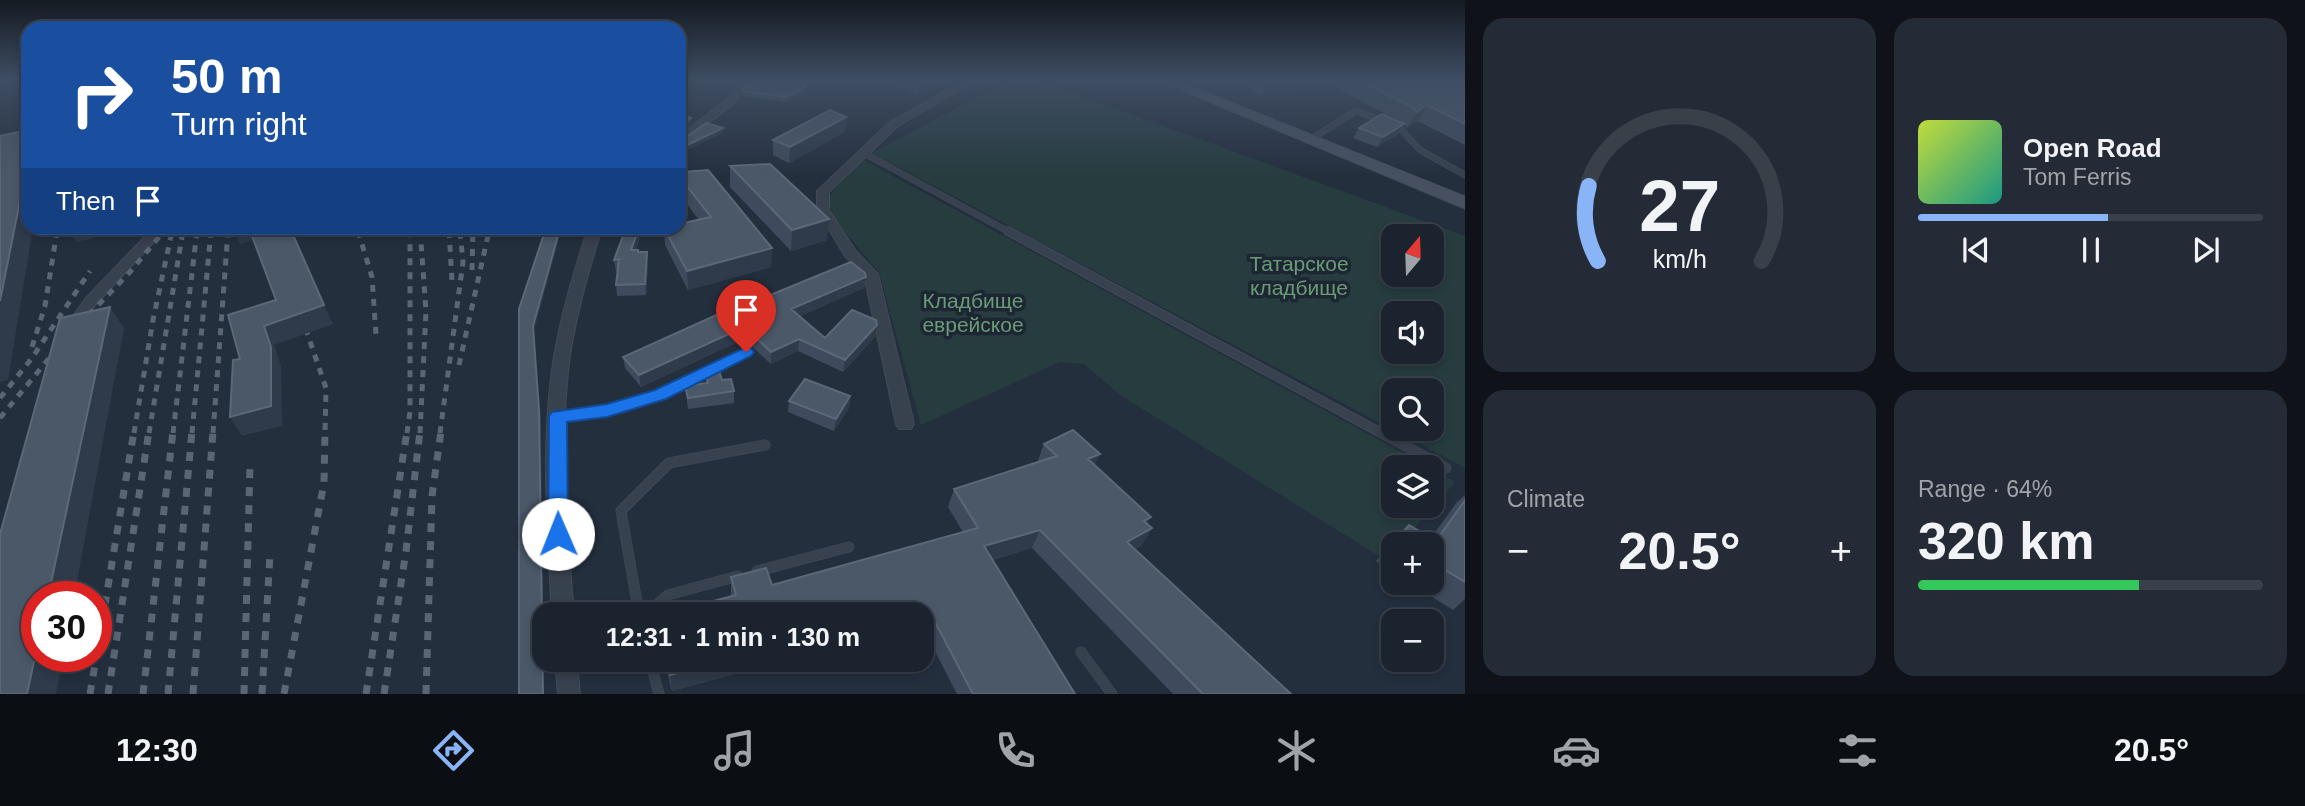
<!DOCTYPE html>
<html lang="en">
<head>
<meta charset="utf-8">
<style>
  body { margin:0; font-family:Helvetica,sans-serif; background:#242b36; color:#f1f3f6; height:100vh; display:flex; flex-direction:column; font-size:26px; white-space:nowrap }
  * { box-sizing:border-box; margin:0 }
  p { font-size:23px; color:#a0a4aa }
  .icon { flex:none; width:38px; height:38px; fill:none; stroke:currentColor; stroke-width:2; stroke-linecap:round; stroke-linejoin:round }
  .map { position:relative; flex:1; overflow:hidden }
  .side { display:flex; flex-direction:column; gap:18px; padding:18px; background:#0f1319; width:840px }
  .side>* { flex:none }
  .top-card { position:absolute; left:21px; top:21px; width:665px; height:214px; border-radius:21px; box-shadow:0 4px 10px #0003,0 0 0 2px #39404a; background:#1a4fa0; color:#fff; overflow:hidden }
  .needle { width:46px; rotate:19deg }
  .tools { position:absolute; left:1381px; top:224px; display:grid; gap:14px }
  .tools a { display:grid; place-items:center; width:63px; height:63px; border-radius:14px; background:#1b232e; box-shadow:0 4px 10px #0003,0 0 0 2px #39404a; font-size:35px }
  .speed { position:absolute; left:21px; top:581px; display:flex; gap:14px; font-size:35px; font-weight:700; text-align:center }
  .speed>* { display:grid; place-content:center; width:91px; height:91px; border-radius:50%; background:#1b232e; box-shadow:0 4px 10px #0003,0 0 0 2px #39404a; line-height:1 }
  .speed .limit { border:10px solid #d22; background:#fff; color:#111 }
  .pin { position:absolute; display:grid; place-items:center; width:60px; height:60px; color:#fff; margin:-72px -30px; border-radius:50% 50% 50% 0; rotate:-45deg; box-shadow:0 0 7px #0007 }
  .pin .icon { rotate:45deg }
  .me { position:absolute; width:77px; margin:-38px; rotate:359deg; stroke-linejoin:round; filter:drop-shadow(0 0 5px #0008) }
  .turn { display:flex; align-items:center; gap:24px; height:147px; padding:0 35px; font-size:32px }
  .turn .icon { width:91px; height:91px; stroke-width:2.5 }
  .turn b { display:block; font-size:49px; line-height:60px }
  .then { display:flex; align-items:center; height:66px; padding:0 35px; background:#0003; gap:14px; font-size:26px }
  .big { font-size:52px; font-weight:700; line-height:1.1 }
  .side .card { flex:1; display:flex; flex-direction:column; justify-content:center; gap:10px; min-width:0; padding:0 24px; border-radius:21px; background:#242b36 }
  .side .dial { align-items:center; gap:0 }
  .dial svg { height:182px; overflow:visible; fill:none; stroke:#39404a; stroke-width:7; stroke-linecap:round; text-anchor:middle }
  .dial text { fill:#f1f3f6; stroke:none }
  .song { display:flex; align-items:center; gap:21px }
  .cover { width:84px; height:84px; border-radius:10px; background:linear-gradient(135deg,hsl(70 70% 55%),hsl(170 70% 35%)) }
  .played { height:7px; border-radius:4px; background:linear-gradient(90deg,#8ab4f8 55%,#39404a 55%) }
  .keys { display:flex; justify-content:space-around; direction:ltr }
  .heat { display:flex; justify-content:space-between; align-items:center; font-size:38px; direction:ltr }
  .charge { height:10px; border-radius:5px; background:linear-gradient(90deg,#34c759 64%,#39404a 0) }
  .side .tiles { flex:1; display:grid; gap:18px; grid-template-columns:repeat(2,1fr) }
  .trip { position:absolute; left:532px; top:602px; width:402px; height:70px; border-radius:21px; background:#1b232e; box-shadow:0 4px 10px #0003,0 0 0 2px #39404a; font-weight:700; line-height:70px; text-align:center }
  .dock { display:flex; height:112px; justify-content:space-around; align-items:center; background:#0b0e12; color:#a0a4aa }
  .dock .icon { width:49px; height:49px }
  .dock .current { color:#8ab4f8 }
  .dock b { font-size:32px; color:#f1f3f6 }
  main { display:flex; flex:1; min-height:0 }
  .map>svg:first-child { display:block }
  .green { fill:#263c3f; fill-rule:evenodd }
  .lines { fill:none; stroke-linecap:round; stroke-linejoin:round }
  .service-far2-casing { stroke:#414a57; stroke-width:7 }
  .service-far1-casing { stroke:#414a57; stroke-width:10 }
  .service-casing { stroke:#414a57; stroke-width:11 }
  .minor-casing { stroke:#414a57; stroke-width:2 }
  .secondary-casing { stroke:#414a57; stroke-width:1 }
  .service-far2 { stroke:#38414e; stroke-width:6 }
  .service-far1 { stroke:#38414e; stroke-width:8 }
  .service { stroke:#38414e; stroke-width:10 }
  .minor { fill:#38414e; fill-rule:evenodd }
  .secondary { fill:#465061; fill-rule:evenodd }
  .rail-far2 { stroke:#5a6575; stroke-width:3.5; stroke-dasharray:5 5; stroke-linecap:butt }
  .rail-far1 { stroke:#5a6575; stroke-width:5; stroke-dasharray:7 7; stroke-linecap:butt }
  .rail { stroke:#5a6575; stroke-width:7; stroke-dasharray:9 9; stroke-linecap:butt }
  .wall { fill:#3f4b5c }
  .shaded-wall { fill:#2f3b4b }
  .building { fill:#4b5868; stroke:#5c6777; stroke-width:2 }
  .route { fill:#1a73e8; stroke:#114b97; stroke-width:2 }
  .labels { text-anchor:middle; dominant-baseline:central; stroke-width:7; stroke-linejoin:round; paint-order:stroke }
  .park-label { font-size:21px; fill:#6b9a76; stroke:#1d2633 }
</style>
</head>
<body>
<main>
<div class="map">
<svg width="1465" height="694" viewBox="0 0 1465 694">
  <rect width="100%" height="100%" fill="#242f3e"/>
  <!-- green -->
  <path class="green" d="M1011,79H1035L1465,236V468L872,153ZM1393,236H1432V275H1393ZM1393,313H1432V352H1393ZM1393,390H1432V429H1393Z
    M860,158L1429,467H1393V506H1432V469L1455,482L1401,544H1393L1387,561L1120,395L1084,364L1060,362L921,425L879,272L836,222L827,199Z"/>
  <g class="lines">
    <!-- service-far2 casing -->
    <g class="service-far2-casing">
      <path id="service-far2" d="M1311,139L1356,111L1398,126L1420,150L1465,175
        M862,152L1011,233"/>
    </g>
    <!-- service-far1 casing -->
    <g class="service-far1-casing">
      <path id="service-far1" d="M1008,231L1381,433
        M558,416L607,410L660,394L746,352"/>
    </g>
    <!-- service casing -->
    <g class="service-casing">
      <path id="service" d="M1378,431L1446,468
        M757,571L849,547
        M639,614L621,511L669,463L765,445
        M646,614L668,595L738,576
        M1081,652L1112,694
        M650,660L659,694"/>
    </g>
    <!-- minor casing -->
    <g class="minor-casing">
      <path id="minor" d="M741,79H751L734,104L679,145V136L726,100Z
        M966,79H979L898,126L829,192V210L855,250L878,274L914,424L911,429H899L896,424L864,275L845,256L817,210V191L890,122Z
        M153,228H167L96,304L76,334H66L63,330L86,298Z
        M588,228H602C588,272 575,317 569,363C559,446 567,531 574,614H552C547,531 541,445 553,363C560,317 574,272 588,228Z
        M555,660H577L580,694H558Z"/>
    </g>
    <!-- secondary casing -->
    <g class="secondary-casing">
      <path id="secondary" d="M1154,79H1174L1465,196V209Z"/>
    </g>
    <!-- service-far2 -->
    <use href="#service-far2" class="service-far2"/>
    <!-- service-far1 -->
    <use href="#service-far1" class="service-far1"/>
    <!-- service -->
    <use href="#service" class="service"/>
    <!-- minor -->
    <use href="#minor" class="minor"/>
    <!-- secondary -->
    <use href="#secondary" class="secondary"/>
    <!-- rail-far2 -->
    <path class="rail-far2" d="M357,228L358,233
      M410,228V233
      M449,228V233
      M460,228V233
      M56,233L57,228
      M162,233L166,228
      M183,233L184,228
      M196,233L197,228
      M211,233V228
      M228,233V228
      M473,233V228
      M489,233L490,228"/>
    <!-- rail-far1 -->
    <path class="rail-far1" d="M358,231L372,277L376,335
      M449,231L452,281
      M472,270L473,231
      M301,315L326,388L325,433
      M79,325L130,272L164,231
      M32,347L45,306L57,231
      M459,365L489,231
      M0,398L32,358L90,271
      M0,418L60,345
      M134,433L153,320L171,236
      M149,433L183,231
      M173,433L197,231
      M192,433L211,231
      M213,433L228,231
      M407,433L410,412V231
      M420,433L426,311L421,242
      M440,433L463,262L460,231"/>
    <!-- rail -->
    <path class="rail" d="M90,694L134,431
      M108,694L149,431
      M143,694L173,431
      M168,694L192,431
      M193,694L213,431
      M244,694L250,464
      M262,694L270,554
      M284,694L324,483L325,431
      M366,694L407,431
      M384,694L406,551L420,431
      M426,694L432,496L441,431"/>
  </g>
  <!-- wall -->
  <path class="wall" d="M750,79H812L804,93L786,102L743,96V91Z
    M892,79H944L917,94L892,84Z
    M1185,79H1231L1196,84Z
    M1235,79H1465V145L1418,121L1407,128L1404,124L1398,134L1377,147L1353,138L1359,128L1403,124L1400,121L1328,84L1261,95Z
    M846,117L845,132L789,163L773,155V140Z
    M730,166L827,240L791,251L730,187Z
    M684,172L772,248L771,267L688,290L665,245L664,228L699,220L687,204L685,190Z
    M643,228L636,250L638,252H647L648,263L646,295L617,296L616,285L618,271H616L614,260Z
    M866,277L864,288L800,316L825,338L875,337L843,372L798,351L771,364L745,340H742L641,387L625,368L623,357L724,314Z
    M706,373L722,380L734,391V403L688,409L685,386L706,383Z
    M850,396L849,408L834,431L788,412L789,401Z
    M1044,444L1100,454L1094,465L1152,528L1141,546L1135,549L1291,694H1173L1032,548L992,560L1075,694H957L922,626V614L731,596V577L772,585L963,532L948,507L954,489L1037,463Z
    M1465,495V599L1453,610L1410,583H1432V544H1393V572L1376,561L1388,546L1409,525L1431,538L1457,502Z
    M664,660H786L672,691Z"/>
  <!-- shaded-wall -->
  <path class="shaded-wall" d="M809,79H812L804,93L786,102V97Z
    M921,79H944L917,94L919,80Z
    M1198,79H1231L1196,84Z
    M1272,79H1330L1328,84L1261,95L1268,80Z
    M1427,105L1418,121L1407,128L1417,112Z
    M846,117L845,132L789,163L790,147Z
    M691,118V123L679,133V127Z
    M1404,124L1398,134L1377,147L1383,137Z
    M723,128V133L679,154V149Z
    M28,161V228H33L8,380L0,382V301Z
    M829,219L827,240L791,251L792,230Z
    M67,228H118V232L77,242Z
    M231,228H249L255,240L240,244Z
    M560,228H562L534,331L541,417L544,694H543L533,326Z
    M639,228H643L632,261L631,250Z
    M772,248L771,267L688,290L687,271Z
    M647,252L648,263L646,295L645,284Z
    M866,277L864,288L790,321L791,309Z
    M324,305L333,324L274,345L281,366L282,426L242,436L230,417L264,326Z
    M110,307L124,328L74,597H48Z
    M877,325L875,337L843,372L845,360Z
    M742,328V340L641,387L639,375Z
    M799,339L798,351L771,364V352Z
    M850,396L849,408L834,431L836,419Z
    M1100,454L1091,472L1088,459Z
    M1151,517L1141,534L1152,528L1141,546L1117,560L1127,542L1144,521Z
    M1040,530L1032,548L977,564L984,546Z
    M926,605L922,615V614H891Z
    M37,648V656H63L56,694H27Z
    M726,660H786L672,691L670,675Z"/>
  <!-- building -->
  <path class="building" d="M750,79H809L804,88L786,97L743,91Z
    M1356,79H1465V124L1427,105L1417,112L1410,106Z
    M830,110L846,117L790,147L773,140Z
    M1382,114L1404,124L1383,137L1359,128Z
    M681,115L691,118L679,127V116Z
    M706,123L723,128L679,149V142Z
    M28,130V161L0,301V136Z
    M770,164L829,219L792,230L730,166Z
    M708,170L772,248L687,271L664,228H679V224L711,217L687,186L684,172Z
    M249,228H276L278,231L290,228L324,305L264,326L271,347V406L230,417L233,360L240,359L228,315L276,300Z
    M546,228H560L533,326L539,411L543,694H519V309Z
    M626,228H639L631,250H638V252H647L645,284L616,285L619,259L614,260Z
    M851,262L865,273L866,277L791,309L825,338L852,310L876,320L877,325L845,360L799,339L771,352L746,328H742L639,375L623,357L723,312L724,314Z
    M110,307L48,597H37V648L27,694H0V534L60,318Z
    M719,371L722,380L731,379L734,391L688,398L685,386L708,383L706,373Z
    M805,379L850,396L836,419L789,401Z
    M1073,430L1100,454L1088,459L1151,517L1144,521L1152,528L1127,542L1291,694H1203L1040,530L984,546L1075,694H973L926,605L891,614H665L736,595L731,577L766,568L772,585L978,528L954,489L1057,456L1044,444Z
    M1465,500V582L1432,562V544H1403L1396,540L1409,525L1436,541Z
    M666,660H726L670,675Z"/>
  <!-- sky -->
  <linearGradient id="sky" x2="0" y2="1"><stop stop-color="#141a22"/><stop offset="0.45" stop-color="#3f4d63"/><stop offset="1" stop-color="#3f4d63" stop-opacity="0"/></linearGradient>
  <rect width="1465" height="176" fill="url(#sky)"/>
  <!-- route -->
  <path class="route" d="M746,347L751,348L754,352L751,356L666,399L607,417L567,422L568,534L565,540L558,543L551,540L548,534L549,416L552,412L607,404L655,390Z"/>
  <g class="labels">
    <!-- park labels -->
    <g class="park-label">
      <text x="1299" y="263">Татарское<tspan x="1299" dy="24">кладбище</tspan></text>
      <text x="973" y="300">Кладбище<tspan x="973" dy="24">еврейское</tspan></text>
    </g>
  </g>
</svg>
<div class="tools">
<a><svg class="needle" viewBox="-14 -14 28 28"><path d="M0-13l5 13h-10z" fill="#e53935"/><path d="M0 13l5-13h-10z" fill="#a0a4aa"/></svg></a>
<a><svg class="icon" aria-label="sound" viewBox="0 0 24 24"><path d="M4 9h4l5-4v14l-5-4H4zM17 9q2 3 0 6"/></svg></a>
<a><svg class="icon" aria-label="search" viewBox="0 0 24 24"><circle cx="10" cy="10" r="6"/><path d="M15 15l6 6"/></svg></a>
<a><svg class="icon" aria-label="layers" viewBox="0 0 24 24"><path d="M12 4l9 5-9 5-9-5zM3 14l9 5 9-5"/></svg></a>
<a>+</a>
<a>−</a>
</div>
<div class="speed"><div class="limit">30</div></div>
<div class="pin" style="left:746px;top:352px;background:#d93025"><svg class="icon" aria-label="arrive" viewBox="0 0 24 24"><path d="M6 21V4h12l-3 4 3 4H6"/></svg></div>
<svg class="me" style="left:558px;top:534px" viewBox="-20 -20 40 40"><circle r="19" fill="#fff"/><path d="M0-13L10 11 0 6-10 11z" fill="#1a73e8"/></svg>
<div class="trip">12:31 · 1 min · 130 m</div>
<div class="top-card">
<div class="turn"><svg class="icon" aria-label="right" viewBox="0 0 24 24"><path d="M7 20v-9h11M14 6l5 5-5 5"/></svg><div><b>50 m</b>Turn right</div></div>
<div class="then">Then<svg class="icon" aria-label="arrive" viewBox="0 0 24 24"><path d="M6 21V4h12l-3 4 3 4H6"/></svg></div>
</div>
</div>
<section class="side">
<div class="tiles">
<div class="card dial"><svg viewBox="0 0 100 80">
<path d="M14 69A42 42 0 1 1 86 69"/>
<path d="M14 69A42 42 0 0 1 10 36" stroke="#8ab4f8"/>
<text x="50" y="56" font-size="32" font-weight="700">27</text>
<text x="50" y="72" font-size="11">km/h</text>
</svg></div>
<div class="card">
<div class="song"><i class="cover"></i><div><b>Open Road</b><p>Tom Ferris</p></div></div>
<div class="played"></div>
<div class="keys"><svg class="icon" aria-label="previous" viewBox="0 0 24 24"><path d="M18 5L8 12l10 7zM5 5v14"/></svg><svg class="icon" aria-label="pause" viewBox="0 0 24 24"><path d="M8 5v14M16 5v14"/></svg><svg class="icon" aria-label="next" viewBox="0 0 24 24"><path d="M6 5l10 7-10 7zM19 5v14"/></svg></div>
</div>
<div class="card"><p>Climate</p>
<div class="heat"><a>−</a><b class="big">20.5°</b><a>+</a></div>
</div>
<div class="card"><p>Range · 64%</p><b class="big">320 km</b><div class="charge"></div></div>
</div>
</section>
</main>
<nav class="dock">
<b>12:30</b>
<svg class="icon current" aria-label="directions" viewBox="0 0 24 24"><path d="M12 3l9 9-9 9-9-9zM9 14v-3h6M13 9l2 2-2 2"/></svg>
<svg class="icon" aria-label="music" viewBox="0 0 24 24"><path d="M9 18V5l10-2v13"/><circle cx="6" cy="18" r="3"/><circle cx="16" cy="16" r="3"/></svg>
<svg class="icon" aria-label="phone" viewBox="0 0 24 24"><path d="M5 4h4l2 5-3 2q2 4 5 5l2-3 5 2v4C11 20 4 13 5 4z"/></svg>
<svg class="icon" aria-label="climate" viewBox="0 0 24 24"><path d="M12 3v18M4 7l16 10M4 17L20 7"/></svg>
<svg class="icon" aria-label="car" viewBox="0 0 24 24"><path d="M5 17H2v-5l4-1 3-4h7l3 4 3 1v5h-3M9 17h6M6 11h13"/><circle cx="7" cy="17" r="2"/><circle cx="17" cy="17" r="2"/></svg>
<svg class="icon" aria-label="filters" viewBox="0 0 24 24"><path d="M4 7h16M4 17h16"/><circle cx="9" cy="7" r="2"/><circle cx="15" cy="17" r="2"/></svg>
<b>20.5°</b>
</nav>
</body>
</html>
